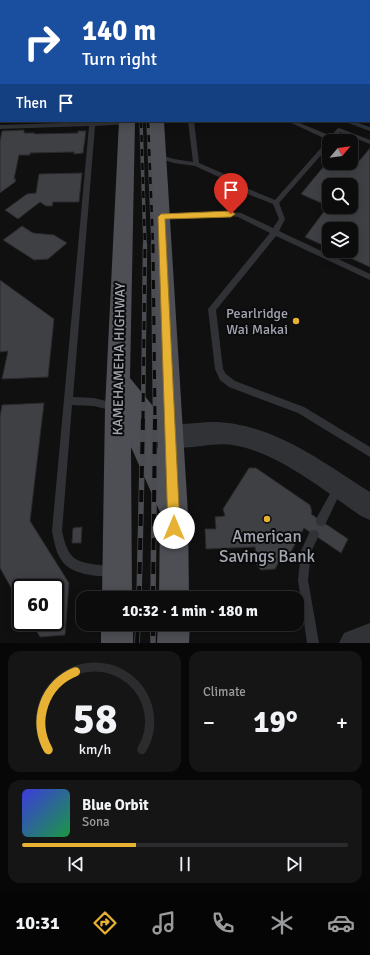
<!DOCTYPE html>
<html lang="en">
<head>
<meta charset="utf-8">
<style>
  body { margin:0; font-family:Signika,sans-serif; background:#151516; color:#f1f3f6; height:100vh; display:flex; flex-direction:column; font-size:15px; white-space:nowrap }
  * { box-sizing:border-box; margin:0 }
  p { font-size:13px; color:#9a9b9d }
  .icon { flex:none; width:22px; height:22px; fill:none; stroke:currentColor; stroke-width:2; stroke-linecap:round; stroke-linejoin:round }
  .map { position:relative; height:643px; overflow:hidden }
  .sheet { display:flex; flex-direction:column; gap:8px; padding:8px; background:#070707; flex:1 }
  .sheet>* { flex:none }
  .banner { position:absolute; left:0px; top:0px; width:370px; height:122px; box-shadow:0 2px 10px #0003,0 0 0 1px #2c2c2e; background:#1a4fa0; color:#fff; overflow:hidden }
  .needle { width:26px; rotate:61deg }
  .tools { position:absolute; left:322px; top:134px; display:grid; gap:8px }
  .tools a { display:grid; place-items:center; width:36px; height:36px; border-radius:8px; background:#0c0c0d; box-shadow:0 2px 10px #0003,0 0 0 1px #2c2c2e; font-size:20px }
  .speed { position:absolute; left:12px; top:579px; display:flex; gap:8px; font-size:20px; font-weight:700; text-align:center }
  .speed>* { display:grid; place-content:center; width:52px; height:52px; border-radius:50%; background:#0c0c0d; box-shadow:0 2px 10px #0003,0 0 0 1px #2c2c2e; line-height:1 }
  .speed .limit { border:2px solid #111; border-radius:6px; background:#fff; color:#111 }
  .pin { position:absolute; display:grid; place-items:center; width:34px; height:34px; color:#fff; margin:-41px -17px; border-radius:50% 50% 50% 0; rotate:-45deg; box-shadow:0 0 4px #0007 }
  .pin .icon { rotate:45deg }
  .me { position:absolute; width:44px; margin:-22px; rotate:0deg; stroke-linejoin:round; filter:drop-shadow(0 0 3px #0008) }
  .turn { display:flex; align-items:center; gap:14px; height:84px; padding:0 16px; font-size:18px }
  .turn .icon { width:52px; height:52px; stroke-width:2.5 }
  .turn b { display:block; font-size:28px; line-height:34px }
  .then { display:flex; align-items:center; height:38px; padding:0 16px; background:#0003; gap:8px; font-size:15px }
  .big { font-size:30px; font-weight:700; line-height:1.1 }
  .sheet .tile { flex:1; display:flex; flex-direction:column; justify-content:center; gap:6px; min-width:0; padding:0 14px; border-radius:12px; background:#151516 }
  .sheet .dial { align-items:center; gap:0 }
  .dial svg { height:104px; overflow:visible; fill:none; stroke:#2c2c2e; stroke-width:7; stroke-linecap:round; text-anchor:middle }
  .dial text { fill:#f1f3f6; stroke:none }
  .song { display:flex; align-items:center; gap:12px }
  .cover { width:48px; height:48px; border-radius:6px; background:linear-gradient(135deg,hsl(240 70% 55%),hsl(140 70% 35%)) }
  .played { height:4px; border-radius:2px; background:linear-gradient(90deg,#e7b233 35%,#2c2c2e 35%) }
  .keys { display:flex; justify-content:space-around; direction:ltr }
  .heat { display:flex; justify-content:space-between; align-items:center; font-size:22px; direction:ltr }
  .sheet .tiles { flex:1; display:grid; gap:8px; grid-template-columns:1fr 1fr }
  .tile:last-child { grid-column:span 2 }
  .trip { position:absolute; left:76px; top:591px; width:228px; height:40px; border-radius:12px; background:#0c0c0d; box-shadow:0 2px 10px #0003,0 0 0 1px #2c2c2e; font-weight:700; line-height:40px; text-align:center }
  .dock { display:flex; height:64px; justify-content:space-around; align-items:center; background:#050505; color:#9a9b9d }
  .dock .icon { width:28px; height:28px }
  .dock .current { color:#e7b233 }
  .dock b { font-size:18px; color:#f1f3f6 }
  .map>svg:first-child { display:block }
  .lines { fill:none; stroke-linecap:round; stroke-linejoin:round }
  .stream { stroke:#2a3239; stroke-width:3.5 }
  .building { fill:#3f4044; stroke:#2a2a2d; fill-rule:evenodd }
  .service { fill:#313236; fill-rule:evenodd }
  .tertiary { fill:#313236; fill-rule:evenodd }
  .primary { fill:#4d4f55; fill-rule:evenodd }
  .rail-far2-casing { stroke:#4a4c51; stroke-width:3.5 }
  .rail-far1-casing { stroke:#4a4c51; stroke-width:4.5 }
  .rail-casing { stroke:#4a4c51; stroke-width:5.5 }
  .rail-far2 { stroke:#0b0b0c; stroke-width:2.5; stroke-dasharray:7; stroke-linecap:butt }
  .rail-far1 { stroke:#0b0b0c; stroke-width:3; stroke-dasharray:9; stroke-linecap:butt }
  .rail { stroke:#0b0b0c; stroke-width:4; stroke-dasharray:12; stroke-linecap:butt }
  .route { fill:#e7b233; stroke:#967421 }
  .poi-dot { fill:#e7b233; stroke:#0b0b0c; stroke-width:1.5 }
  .labels { text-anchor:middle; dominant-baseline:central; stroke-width:4; stroke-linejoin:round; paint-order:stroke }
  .poi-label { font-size:14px; fill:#a2a6b1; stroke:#0b0b0c; text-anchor:end }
  .street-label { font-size:14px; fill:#a2a6b1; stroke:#0b0b0c }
  .near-poi-label { font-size:17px; fill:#a2a6b1; stroke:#0b0b0c }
</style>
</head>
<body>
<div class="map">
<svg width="370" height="643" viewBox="0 0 370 643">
  <rect width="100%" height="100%" fill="#101011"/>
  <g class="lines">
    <!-- stream -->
    <path class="stream" d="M348,121L370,129"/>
  </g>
  <!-- building -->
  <path class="building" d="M24,130V133H35L34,134L78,133V131H86L83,153L74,154V152L30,153V155H19L14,179H16L15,182L0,193V141L2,131Z
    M370,148V267L335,251H351V229H329V248L305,237L328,206L301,194L329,160V163H347L355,166ZM329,185H351V207H329Z
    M82,173L79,202H53L52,206H46L40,202L18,219L5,210L27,194L36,193L39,174Z
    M22,226L33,233L54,235L67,243L48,259L34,260L3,240Z
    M0,280L54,319L48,377L2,379L8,351L0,352Z
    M44,403L30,521L69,583L65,635L40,637L31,622H55V588H21V605L0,568V417L2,405Z
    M249,468H256L310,505L312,512L311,514L348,539L341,553L304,528L288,557L281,558L275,569L261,570L259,568L257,565L255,547L206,549L205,529H216L215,517L225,516L223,509Z
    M82,527L81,543H72L73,528Z"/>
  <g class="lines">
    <!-- service -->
    <path class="service" d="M42,0H46V1H42Z
      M0,69H1V73H0Z
      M0,79H1V83H0Z
      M369,116L370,117V121L369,120Z
      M127,121L129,122V124L95,126L73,397L94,398L114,403L117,404L118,407L117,410L114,411L94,406L72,405L62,531C68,558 73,562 100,565C106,566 111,566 116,568L117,572L116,576L112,577C96,576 72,575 62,561C56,553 54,541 52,531L89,126L0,129V125Z
      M188,121H194L199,163L238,180L244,187L275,200L328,140L287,121H295L331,136L337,129L339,128L370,140V144L340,132L334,140L329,141V146L279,203L285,219L279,231L370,274V280L276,236L216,310L223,369L226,374L235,381L304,407L370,447V457L298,413L229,387L220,380L215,369L208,309L270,233L238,217L231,216L161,219L158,217L161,215L231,212L241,213L273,228L279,219L273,204L240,191L234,184L195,166L174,163L157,158V156L159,155L174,159L193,162Z
      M338,483L341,485L343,488L341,491L325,525L321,526L317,525L316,521L317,517L335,485Z
      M314,530L318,531L319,535L311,552L308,580L319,643H307L298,580L301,551L310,531Z"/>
    <!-- tertiary -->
    <path class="tertiary" d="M209,422C270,421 321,461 370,492V520L361,516C323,490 279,453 233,445C210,441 184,453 163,444L159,436L163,428L171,425Z
      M370,623V643H339L344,633Z"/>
    <!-- primary -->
    <path class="primary" d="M123,0H135V1H123Z
      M146,0H158V1H146Z
      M119,121H135L130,378L157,411L148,121H164L188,514L189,598H159L160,512L131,447L132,598H102L105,408ZM153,438L158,442V449Z
      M101,624H133V643H101Z
      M158,624H190L189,643H157Z"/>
    <!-- rail-far2 casing -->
    <g class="rail-far2-casing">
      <path id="rail-far2" d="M141,121L145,245
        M148,121L153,245"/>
    </g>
    <!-- rail-far1 casing -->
    <g class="rail-far1-casing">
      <path id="rail-far1" d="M153,244L155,420
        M143,420L145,244"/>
    </g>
    <!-- rail casing -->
    <g class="rail-casing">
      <path id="rail" d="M139,598L143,419
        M153,598L155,419
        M153,624V643
        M137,643L138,624"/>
    </g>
    <!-- rail-far2 -->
    <use href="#rail-far2" class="rail-far2"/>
    <!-- rail-far1 -->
    <use href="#rail-far1" class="rail-far1"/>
    <!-- rail -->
    <use href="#rail" class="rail"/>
  </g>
  <!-- route -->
  <path class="route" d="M231,211L235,214L231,217L165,219L180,528L178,532L174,534L170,532L168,528L158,217L161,214Z"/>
  <!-- markers -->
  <g class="poi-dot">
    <circle cx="296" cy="321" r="4"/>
    <circle cx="267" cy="519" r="4"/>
  </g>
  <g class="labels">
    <!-- poi labels -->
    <g class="poi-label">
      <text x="288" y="313">Pearlridge<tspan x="288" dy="16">Wai Makai</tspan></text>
    </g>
    <!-- street labels -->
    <g class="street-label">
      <text transform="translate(119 359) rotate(-89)">KAMEHAMEHA HIGHWAY</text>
    </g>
    <!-- near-poi labels -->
    <g class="near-poi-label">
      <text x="267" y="536">American<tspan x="267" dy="20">Savings Bank</tspan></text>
    </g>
  </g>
</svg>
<div class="tools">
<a><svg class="needle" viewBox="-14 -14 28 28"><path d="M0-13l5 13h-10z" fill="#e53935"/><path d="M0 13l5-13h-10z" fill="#9a9b9d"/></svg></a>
<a><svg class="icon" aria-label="search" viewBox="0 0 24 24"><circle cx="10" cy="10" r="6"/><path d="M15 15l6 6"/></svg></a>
<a><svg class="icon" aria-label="layers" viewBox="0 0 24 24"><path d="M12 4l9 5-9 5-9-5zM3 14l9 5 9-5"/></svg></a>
</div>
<div class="speed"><div class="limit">60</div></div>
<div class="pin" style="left:231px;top:214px;background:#d93025"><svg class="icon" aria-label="arrive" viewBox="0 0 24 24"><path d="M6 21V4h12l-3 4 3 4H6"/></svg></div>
<svg class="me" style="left:174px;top:528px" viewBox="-20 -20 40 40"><circle r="19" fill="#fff"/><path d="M0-13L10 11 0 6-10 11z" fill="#e7b233"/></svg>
<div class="trip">10:32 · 1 min · 180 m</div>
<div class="banner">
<div class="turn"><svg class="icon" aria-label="right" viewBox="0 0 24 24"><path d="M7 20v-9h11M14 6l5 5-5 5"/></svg><div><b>140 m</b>Turn right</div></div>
<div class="then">Then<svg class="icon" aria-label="arrive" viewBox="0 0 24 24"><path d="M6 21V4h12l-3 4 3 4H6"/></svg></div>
</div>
</div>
<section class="sheet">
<div class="tiles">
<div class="tile dial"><svg viewBox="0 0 100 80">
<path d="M14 69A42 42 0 1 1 86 69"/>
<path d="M14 69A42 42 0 0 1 35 9" stroke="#e7b233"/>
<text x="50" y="56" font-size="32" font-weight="700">58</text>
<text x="50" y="72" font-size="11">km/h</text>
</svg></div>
<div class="tile"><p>Climate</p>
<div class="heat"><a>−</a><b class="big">19°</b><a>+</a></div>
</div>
<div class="tile">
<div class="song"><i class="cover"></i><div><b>Blue Orbit</b><p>Sona</p></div></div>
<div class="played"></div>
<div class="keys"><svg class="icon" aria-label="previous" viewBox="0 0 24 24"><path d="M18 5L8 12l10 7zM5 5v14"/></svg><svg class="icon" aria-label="pause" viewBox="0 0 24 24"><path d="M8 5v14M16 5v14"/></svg><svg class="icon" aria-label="next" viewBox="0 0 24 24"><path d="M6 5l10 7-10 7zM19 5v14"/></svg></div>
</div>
</div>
</section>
<nav class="dock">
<b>10:31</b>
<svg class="icon current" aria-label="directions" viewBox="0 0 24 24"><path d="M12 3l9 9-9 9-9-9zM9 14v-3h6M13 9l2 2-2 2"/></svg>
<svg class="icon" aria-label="music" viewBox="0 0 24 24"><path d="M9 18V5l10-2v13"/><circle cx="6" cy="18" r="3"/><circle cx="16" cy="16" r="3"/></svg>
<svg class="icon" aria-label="phone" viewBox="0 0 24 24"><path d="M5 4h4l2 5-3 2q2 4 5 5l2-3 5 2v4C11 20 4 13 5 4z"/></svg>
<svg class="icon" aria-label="climate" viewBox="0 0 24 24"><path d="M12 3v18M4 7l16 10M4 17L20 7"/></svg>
<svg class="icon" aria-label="car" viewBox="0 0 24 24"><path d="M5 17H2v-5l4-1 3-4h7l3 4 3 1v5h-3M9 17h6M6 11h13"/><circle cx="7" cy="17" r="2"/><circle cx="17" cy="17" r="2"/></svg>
</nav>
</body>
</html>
